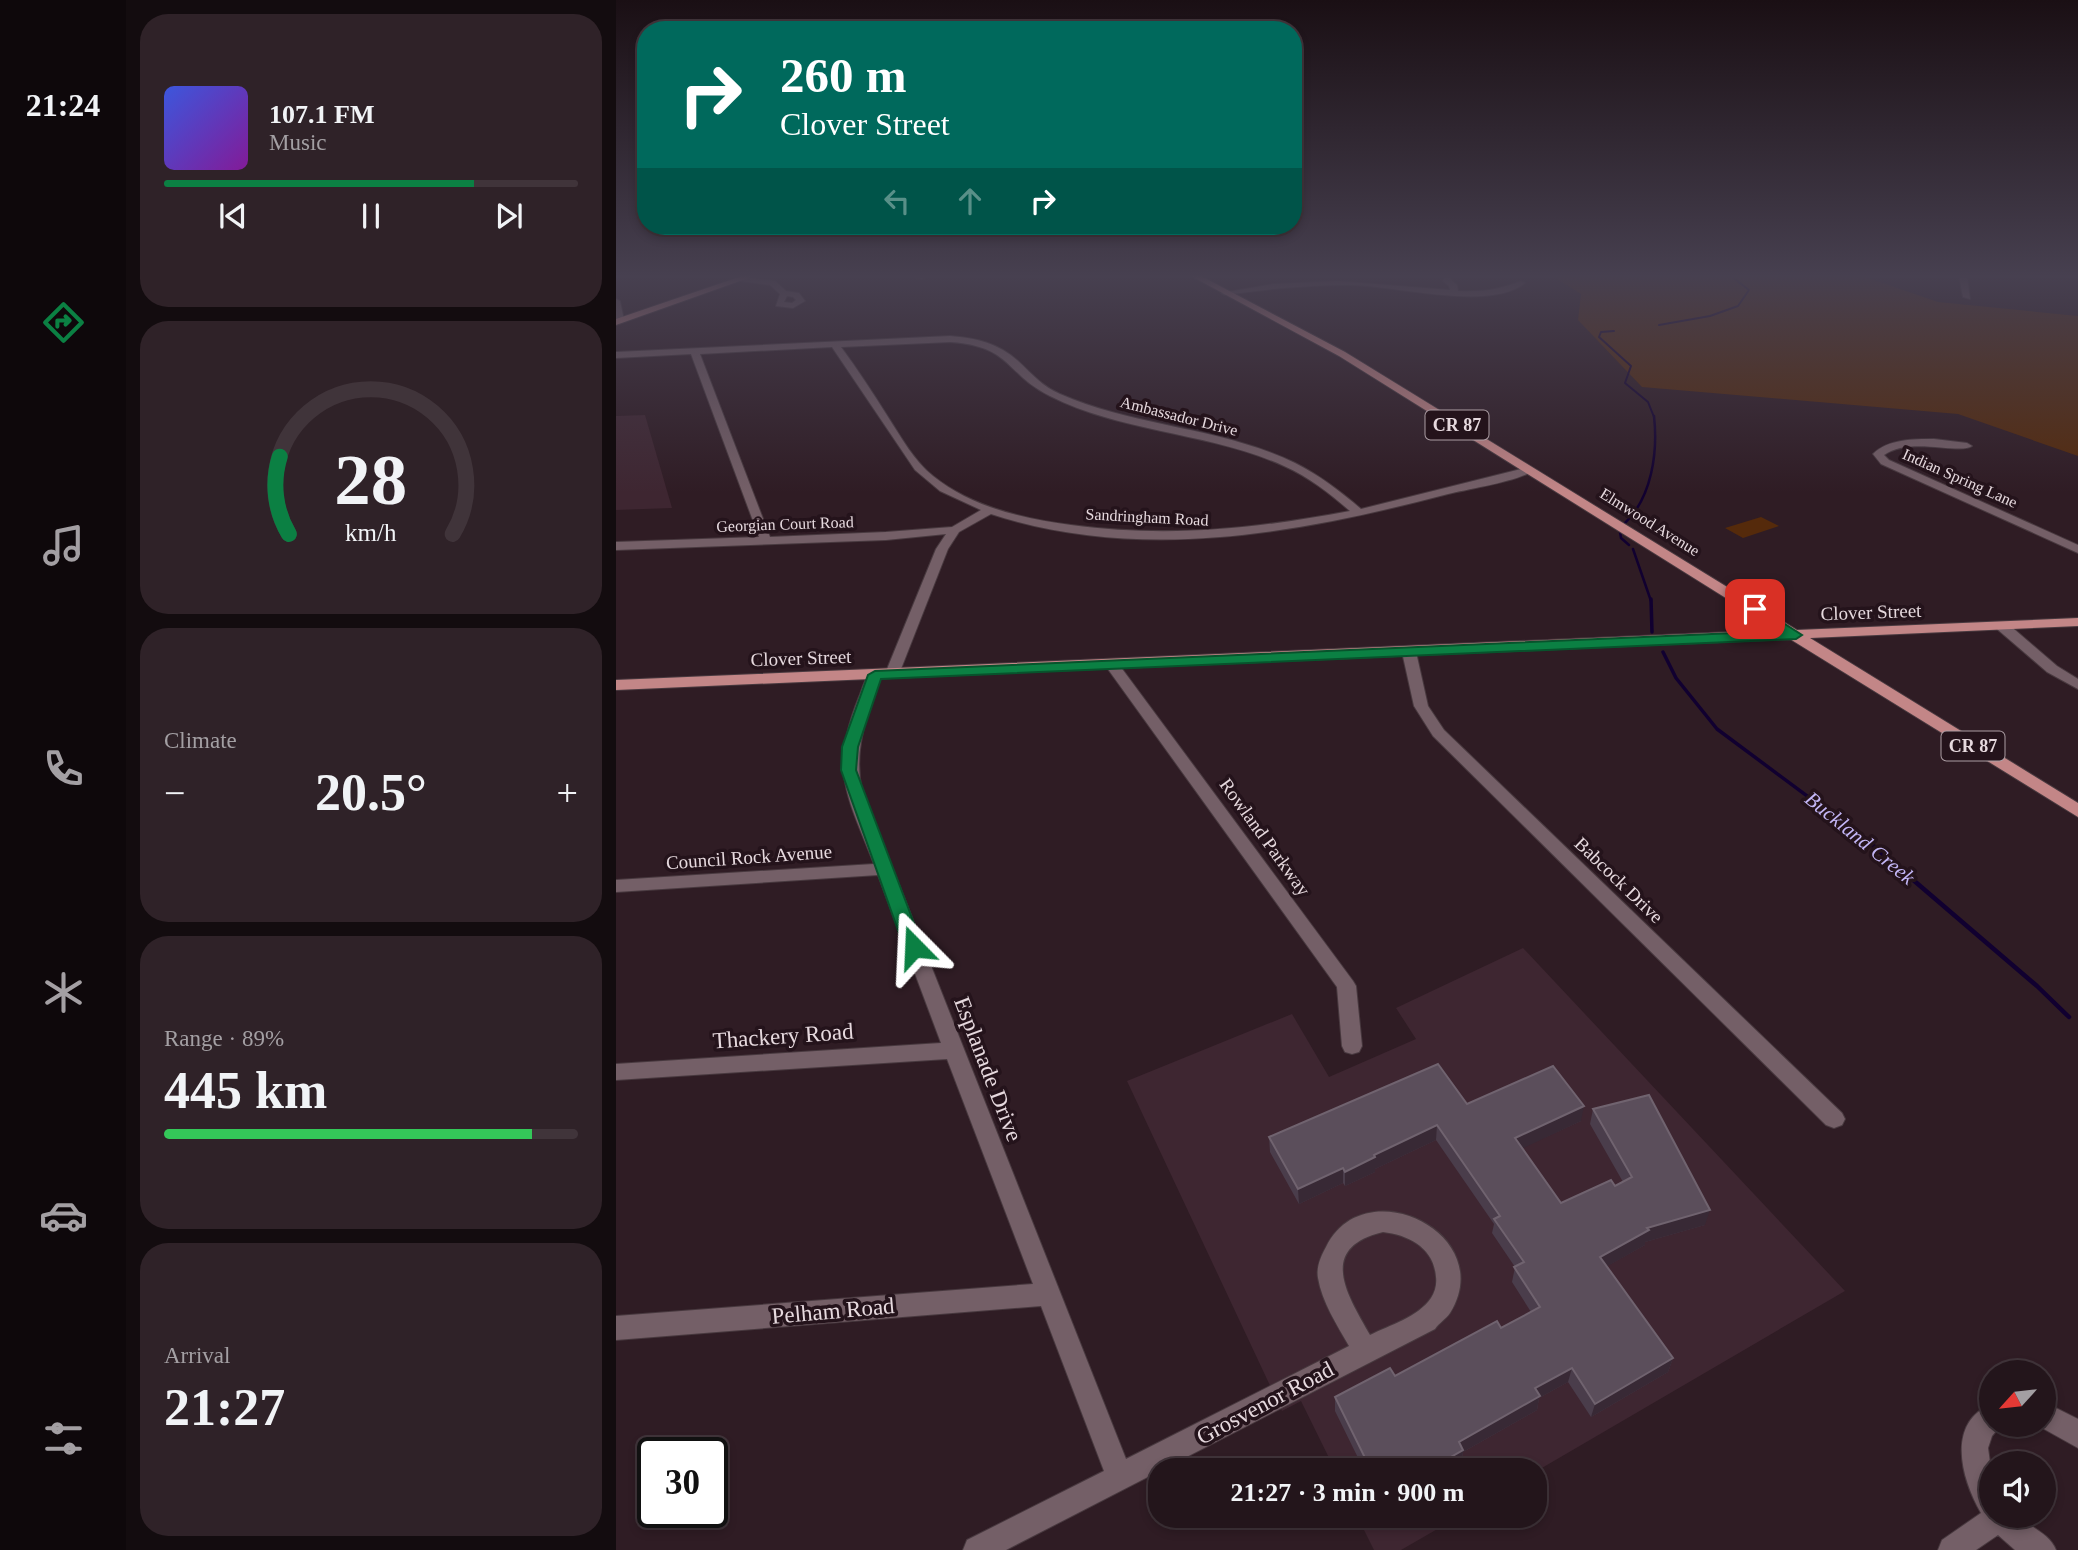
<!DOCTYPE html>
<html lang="en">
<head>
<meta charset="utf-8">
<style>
  body { margin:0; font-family:"Times New Roman",serif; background:#2f2228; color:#f1f3f6; height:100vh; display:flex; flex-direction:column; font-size:26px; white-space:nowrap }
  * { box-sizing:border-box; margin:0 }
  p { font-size:23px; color:#a39fa3 }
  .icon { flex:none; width:38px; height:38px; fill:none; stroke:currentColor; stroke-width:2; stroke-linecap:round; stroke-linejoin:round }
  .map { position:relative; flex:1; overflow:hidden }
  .side { display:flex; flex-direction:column; gap:14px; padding:14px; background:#130c0f; width:490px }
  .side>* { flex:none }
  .top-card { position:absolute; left:21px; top:21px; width:665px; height:214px; border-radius:28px; box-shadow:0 4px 10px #0003,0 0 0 2px #40343a; background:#00695c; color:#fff; overflow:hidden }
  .needle { width:46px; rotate:243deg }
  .controls { position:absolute; left:1363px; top:1360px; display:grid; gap:14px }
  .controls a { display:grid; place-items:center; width:77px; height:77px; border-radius:50%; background:#23151b; box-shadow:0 4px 10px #0003,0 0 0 2px #40343a; font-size:35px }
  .speed { position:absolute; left:21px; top:1437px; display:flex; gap:14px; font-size:35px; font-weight:700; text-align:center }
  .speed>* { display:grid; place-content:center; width:91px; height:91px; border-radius:50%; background:#23151b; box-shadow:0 4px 10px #0003,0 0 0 2px #40343a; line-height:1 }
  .speed .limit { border:4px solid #111; border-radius:10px; background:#fff; color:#111 }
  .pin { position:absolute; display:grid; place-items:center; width:60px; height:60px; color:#fff; margin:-30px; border-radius:14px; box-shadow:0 4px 10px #0006 }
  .me { position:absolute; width:77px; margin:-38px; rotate:339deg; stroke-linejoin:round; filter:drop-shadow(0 0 5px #0008) }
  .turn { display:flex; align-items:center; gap:24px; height:147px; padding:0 28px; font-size:32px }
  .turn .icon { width:91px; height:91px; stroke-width:2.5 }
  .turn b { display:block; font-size:49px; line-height:60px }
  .lanes { display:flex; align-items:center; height:66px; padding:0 28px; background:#0003; justify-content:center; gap:35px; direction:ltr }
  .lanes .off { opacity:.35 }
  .big { font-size:52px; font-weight:600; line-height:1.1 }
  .side .tile { flex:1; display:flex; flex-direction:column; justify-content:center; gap:10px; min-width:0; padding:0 24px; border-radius:28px; background:#2f2228 }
  .side .dial { align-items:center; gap:0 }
  .dial svg { height:182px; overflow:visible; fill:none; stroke:#40343a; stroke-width:7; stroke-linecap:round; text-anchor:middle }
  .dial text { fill:#f1f3f6; stroke:none }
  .song { display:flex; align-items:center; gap:21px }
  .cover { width:84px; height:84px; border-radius:10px; background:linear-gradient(135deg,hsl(230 70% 55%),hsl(290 70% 35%)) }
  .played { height:7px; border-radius:4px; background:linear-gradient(90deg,#0b8043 75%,#40343a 75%) }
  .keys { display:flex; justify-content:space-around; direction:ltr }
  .heat { display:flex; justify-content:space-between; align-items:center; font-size:38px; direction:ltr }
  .charge { height:10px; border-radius:5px; background:linear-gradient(90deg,#34c759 89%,#40343a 0) }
  .trip { position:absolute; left:532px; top:1458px; width:399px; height:70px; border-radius:28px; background:#23151b; box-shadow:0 4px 10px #0003,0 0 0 2px #40343a; font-weight:600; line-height:70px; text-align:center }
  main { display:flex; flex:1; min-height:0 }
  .dock { display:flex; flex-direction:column; width:126px; justify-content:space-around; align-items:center; background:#0e080b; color:#a39fa3 }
  .dock .icon { width:49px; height:49px }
  .dock .on { color:#0b8043 }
  .dock b { font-size:32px; color:#f1f3f6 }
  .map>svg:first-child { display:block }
  .built { fill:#3e2631 }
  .green { fill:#552a0b }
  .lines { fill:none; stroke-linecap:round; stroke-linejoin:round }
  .stream-far3 { stroke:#110030; stroke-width:2 }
  .stream-far2 { stroke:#110030; stroke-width:2.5 }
  .stream-far1 { stroke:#110030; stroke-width:3.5 }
  .stream { stroke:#110030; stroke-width:4.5 }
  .minor-casing { stroke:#48393f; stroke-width:2 }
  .major-casing { stroke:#48393f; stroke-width:2 }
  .minor { fill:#745f67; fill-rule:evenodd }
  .major { fill:#c38687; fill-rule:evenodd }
  .wall { fill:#4a3d4b }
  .shaded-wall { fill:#382935 }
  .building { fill:#5b4e5b; stroke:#70636f; stroke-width:2 }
  .route { fill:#0b8043; stroke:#07532c; stroke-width:2 }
  .labels { text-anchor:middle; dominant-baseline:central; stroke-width:7; stroke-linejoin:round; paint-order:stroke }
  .far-street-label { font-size:16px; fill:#e6d9de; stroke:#24131b }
  .shield { fill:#24131b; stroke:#ac9ea4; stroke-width:2 }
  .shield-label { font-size:18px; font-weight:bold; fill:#e6d9de }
  .street-label { font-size:19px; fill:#e6d9de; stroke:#24131b }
  .water-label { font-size:21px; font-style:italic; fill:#c3b6f6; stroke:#24131b }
  .near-street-label { font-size:23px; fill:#e6d9de; stroke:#24131b }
</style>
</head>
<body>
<main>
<nav class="dock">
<b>21:24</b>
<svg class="icon on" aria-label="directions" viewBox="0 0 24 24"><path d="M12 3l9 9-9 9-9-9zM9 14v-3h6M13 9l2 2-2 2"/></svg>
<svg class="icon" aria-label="music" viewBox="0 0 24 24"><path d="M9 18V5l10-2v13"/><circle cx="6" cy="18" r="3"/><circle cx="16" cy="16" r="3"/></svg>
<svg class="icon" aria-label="phone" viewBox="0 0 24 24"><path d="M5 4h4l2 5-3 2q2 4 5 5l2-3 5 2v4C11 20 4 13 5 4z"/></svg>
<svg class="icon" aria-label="climate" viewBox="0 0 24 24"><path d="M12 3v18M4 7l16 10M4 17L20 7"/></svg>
<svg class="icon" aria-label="car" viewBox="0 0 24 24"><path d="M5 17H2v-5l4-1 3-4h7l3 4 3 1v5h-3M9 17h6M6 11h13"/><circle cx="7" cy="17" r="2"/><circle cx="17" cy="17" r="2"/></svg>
<svg class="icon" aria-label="filters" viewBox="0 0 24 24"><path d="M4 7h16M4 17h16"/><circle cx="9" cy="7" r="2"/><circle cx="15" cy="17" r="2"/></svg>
</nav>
<section class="side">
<div class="tile">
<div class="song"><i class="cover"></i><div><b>107.1 FM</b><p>Music</p></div></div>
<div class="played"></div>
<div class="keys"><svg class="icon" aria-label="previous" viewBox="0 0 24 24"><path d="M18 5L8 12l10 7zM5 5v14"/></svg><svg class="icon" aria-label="pause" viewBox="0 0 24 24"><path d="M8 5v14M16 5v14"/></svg><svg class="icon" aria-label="next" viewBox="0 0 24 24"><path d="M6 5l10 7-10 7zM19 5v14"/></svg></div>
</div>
<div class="tile dial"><svg viewBox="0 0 100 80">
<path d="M14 69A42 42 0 1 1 86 69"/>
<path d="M14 69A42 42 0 0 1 10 35" stroke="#0b8043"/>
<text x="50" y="56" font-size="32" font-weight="700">28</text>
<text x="50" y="72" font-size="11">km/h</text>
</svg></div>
<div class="tile"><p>Climate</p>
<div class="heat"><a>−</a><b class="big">20.5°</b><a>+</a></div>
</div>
<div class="tile"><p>Range · 89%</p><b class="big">445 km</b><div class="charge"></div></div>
<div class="tile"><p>Arrival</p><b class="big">21:27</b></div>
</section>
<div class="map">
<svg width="1462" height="1550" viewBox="0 0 1462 1550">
  <rect width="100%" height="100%" fill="#2f1c24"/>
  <!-- built -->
  <path class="built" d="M29,415L56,508L0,510V416Z
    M907,948L1229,1291L919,1472L719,1470L685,1401L666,1411L511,1081L676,1014L713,1077L800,1039L780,1008Z
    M741,1516H844L785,1550H758Z"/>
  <!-- green -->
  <path class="green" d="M937,276H1246L1322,302L1462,316V456L1342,414L1026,387L962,320L965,294Z
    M1145,517L1163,526L1127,538L1109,528Z"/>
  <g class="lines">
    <!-- stream-far3 -->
    <path class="stream-far3" d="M1043,325L1094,316L1122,306L1133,290L1115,276
      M998,331L985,332L983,337L1015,366L1009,383L1032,402L1038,417"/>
    <!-- stream-far2 -->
    <path class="stream-far2" d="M1008,524C1036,498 1042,452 1038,416
      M1004,532L1005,538L1013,545
      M1017,549L1035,601"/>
    <!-- stream-far1 -->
    <path class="stream-far1" d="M1035,599L1036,632
      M1047,652L1060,678L1101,729L1249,839"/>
    <!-- stream -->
    <path class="stream" d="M1247,837L1421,986L1453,1017"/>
    <!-- minor casing -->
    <g class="minor-casing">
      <path id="minor" d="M294,276H309L310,277L306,279Z
        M830,276H836L835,280L841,285L842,291C867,292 882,290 905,281L909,283C874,312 778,285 733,285C692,285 650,289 609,295L605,293L657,284L721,281L834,290L833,286L827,281Z
        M1343,276H1351L1354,299L1347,297Z
        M124,277L159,281L170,291L183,293L189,301L177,308L160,306L164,294L154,285L124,281ZM171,296L177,297L180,300L176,303L168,302Z
        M0,299L4,301L8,320L4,323L0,320Z
        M334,336C360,338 382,343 402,361C416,374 427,387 444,394C519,427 605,427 679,463C703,475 724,491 745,509L913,467L918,470C904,481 852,489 832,494C683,533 526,563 375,514L343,532L332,549L283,674L276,678L269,674L320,549L330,534L270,540L0,550V542L143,537L75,354L0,358V352ZM334,342C396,346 389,374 434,396C507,433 593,432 668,466C693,477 714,494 734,511C638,529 552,538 455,525C408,519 355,507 317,476C298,461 285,437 272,417C257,393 242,370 225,347ZM216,347L299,470L324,491L365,510L336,527L270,532L154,537L84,354Z
        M1318,439L1351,443L1356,446C1343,455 1294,436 1268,455L1273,460L1462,545V553L1265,464L1257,454C1272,439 1297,439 1318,439Z
        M1386,622L1391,623L1441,666L1462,679V689L1431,672L1381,629L1379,626Z
        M793,648L800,652L812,706L828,730L1226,1113L1229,1119L1226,1125L1218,1128L1210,1125L817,736L798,706L786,652Z
        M496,661L501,662L737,981L740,986L746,1046L743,1052L736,1054L729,1052L726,1046L721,987L489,665Z
        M259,671L266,675C251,714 237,749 246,791L510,1459L733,1346C721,1325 706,1302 702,1278C700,1267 705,1256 710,1247C748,1168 883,1234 834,1313C830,1319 823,1323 819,1329L390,1550H347L351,1540L488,1471L425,1306L0,1340V1316L417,1284L331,1059L0,1080V1064L325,1043L262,875L0,892V880L258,864C231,795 213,771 243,697C247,688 249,674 259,671ZM767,1232C793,1235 818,1248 820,1277C821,1284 819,1292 815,1298C802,1317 774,1325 754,1335C732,1296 700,1248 767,1232Z
        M1428,1402L1462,1419V1448L1419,1424H1428Z
        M1376,1404V1424H1386L1376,1436L1372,1448L1376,1477V1516H1402C1414,1527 1434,1534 1440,1550H1399L1382,1535L1360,1550H1322L1326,1540L1365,1513C1346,1480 1329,1423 1376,1404Z"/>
    </g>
    <!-- major casing -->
    <g class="major-casing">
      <path id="major" d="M126,276H138L0,325V319Z
        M575,276H585L729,352L1181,630L1462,618V626L1194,638L1462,803V817L1174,639L0,690V680L1161,630L723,356Z"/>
    </g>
    <!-- minor -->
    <use href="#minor" class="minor"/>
    <!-- major -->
    <use href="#major" class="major"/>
  </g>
  <!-- wall -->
  <path class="wall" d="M851,1104L965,1121L906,1148L945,1203L999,1186L1007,1182L974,1124L977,1109L1089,1225L1029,1242V1245L991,1266L1057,1358L1052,1372L975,1417L952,1382L923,1398L921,1410L847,1452L845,1463L833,1470H748L719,1411V1397L779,1376L885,1328L915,1312L896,1282L899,1267L876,1233L878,1224L820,1140L759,1169V1172L729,1186L727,1183L683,1204L654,1152L653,1137Z"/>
  <!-- shaded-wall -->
  <path class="shaded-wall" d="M968,1106L965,1121L897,1153L899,1138Z
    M821,1125L820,1140L759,1169V1172L729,1186V1172L758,1155Z
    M727,1168V1183L683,1204L682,1189Z
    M1094,1210L1089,1225L1029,1242V1245L981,1272L984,1257L1031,1228Z
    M1057,1358L1052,1372L975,1417L979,1404Z
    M956,1368L952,1382L923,1398L921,1410L847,1452L845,1463L833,1470H812L843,1442L919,1388Z"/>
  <!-- building -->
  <path class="building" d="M822,1064L851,1104L937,1066L968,1106L899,1138L945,1203L995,1180L999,1186L1016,1177L977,1109L1033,1095L1094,1210L1031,1228L1033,1230L984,1257L1057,1358L979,1404L956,1368L919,1388L924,1396L843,1442L847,1450L812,1470H755L719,1397L774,1368L779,1376L881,1321L885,1328L924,1307L898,1267L908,1262L878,1219L884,1216L821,1125L758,1155L759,1157L729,1172L727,1168L682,1189L653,1137Z"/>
  <!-- sky -->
  <linearGradient id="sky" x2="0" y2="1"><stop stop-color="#1a0f14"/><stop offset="0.56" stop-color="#474050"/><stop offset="1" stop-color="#474050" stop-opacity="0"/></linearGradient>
  <rect width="1462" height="493" fill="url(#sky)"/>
  <!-- route -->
  <path class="route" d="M1139,605L1186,635L1180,639L265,679L242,747L240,770L307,947L304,951H291L288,947L225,770L226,747L252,675L259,671L1164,631L1134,612L1132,609Z"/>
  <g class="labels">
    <!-- far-street labels -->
    <g class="far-street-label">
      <text transform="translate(563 416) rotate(14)">Ambassador Drive</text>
      <text transform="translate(1344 478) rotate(24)">Indian Spring Lane</text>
      <text transform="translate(531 517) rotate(3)">Sandringham Road</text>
      <text transform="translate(1034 522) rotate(32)">Elmwood Avenue</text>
      <text transform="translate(169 524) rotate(-2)">Georgian Court Road</text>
    </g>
    <!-- shield labels -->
    <g class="shield">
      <rect x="809.5" y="410.5" width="63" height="29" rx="5"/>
      <rect x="1325.5" y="731.5" width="63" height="29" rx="5"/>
    </g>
    <g class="shield-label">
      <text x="841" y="425">CR 87</text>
      <text x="1357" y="746">CR 87</text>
    </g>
    <!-- street labels -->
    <g class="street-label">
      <text transform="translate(1255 612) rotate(-2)">Clover Street</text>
      <text transform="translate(185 658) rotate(-2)">Clover Street</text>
      <text transform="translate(649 837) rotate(54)">Rowland Parkway</text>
      <text transform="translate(133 857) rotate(-4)">Council Rock Avenue</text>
      <text transform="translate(1003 880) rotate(44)">Babcock Drive</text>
    </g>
    <!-- water labels -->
    <g class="water-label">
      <text transform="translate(1244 838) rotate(39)">Buckland Creek</text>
    </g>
    <!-- near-street labels -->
    <g class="near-street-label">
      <text transform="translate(167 1036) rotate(-4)">Thackery Road</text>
      <text transform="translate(372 1069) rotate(69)">Esplanade Drive</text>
      <text transform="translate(217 1311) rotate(-5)">Pelham Road</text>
      <text transform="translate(649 1403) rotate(-28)">Grosvenor Road</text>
    </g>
  </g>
</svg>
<div class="controls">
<a><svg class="needle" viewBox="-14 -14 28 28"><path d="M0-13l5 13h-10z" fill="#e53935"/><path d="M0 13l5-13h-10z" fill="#a39fa3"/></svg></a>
<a><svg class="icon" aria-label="sound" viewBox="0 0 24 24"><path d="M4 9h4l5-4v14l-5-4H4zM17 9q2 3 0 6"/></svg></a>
</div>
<div class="speed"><div class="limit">30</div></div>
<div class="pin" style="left:1139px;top:609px;background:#d93025"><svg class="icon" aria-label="arrive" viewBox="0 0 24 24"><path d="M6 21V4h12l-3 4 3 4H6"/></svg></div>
<svg class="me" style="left:298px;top:947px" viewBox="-20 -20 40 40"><path d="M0-17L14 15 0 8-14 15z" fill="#0b8043" stroke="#fff" stroke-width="4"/></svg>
<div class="trip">21:27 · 3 min · 900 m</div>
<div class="top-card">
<div class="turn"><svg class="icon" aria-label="right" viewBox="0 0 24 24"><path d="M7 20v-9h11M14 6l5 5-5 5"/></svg><div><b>260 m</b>Clover Street</div></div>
<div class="lanes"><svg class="icon off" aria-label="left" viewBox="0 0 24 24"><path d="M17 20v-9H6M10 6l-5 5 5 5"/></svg><svg class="icon off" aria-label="ahead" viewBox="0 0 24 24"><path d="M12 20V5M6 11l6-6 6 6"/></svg><svg class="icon" aria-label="right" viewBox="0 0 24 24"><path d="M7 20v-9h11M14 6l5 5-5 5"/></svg></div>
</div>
</div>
</main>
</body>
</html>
